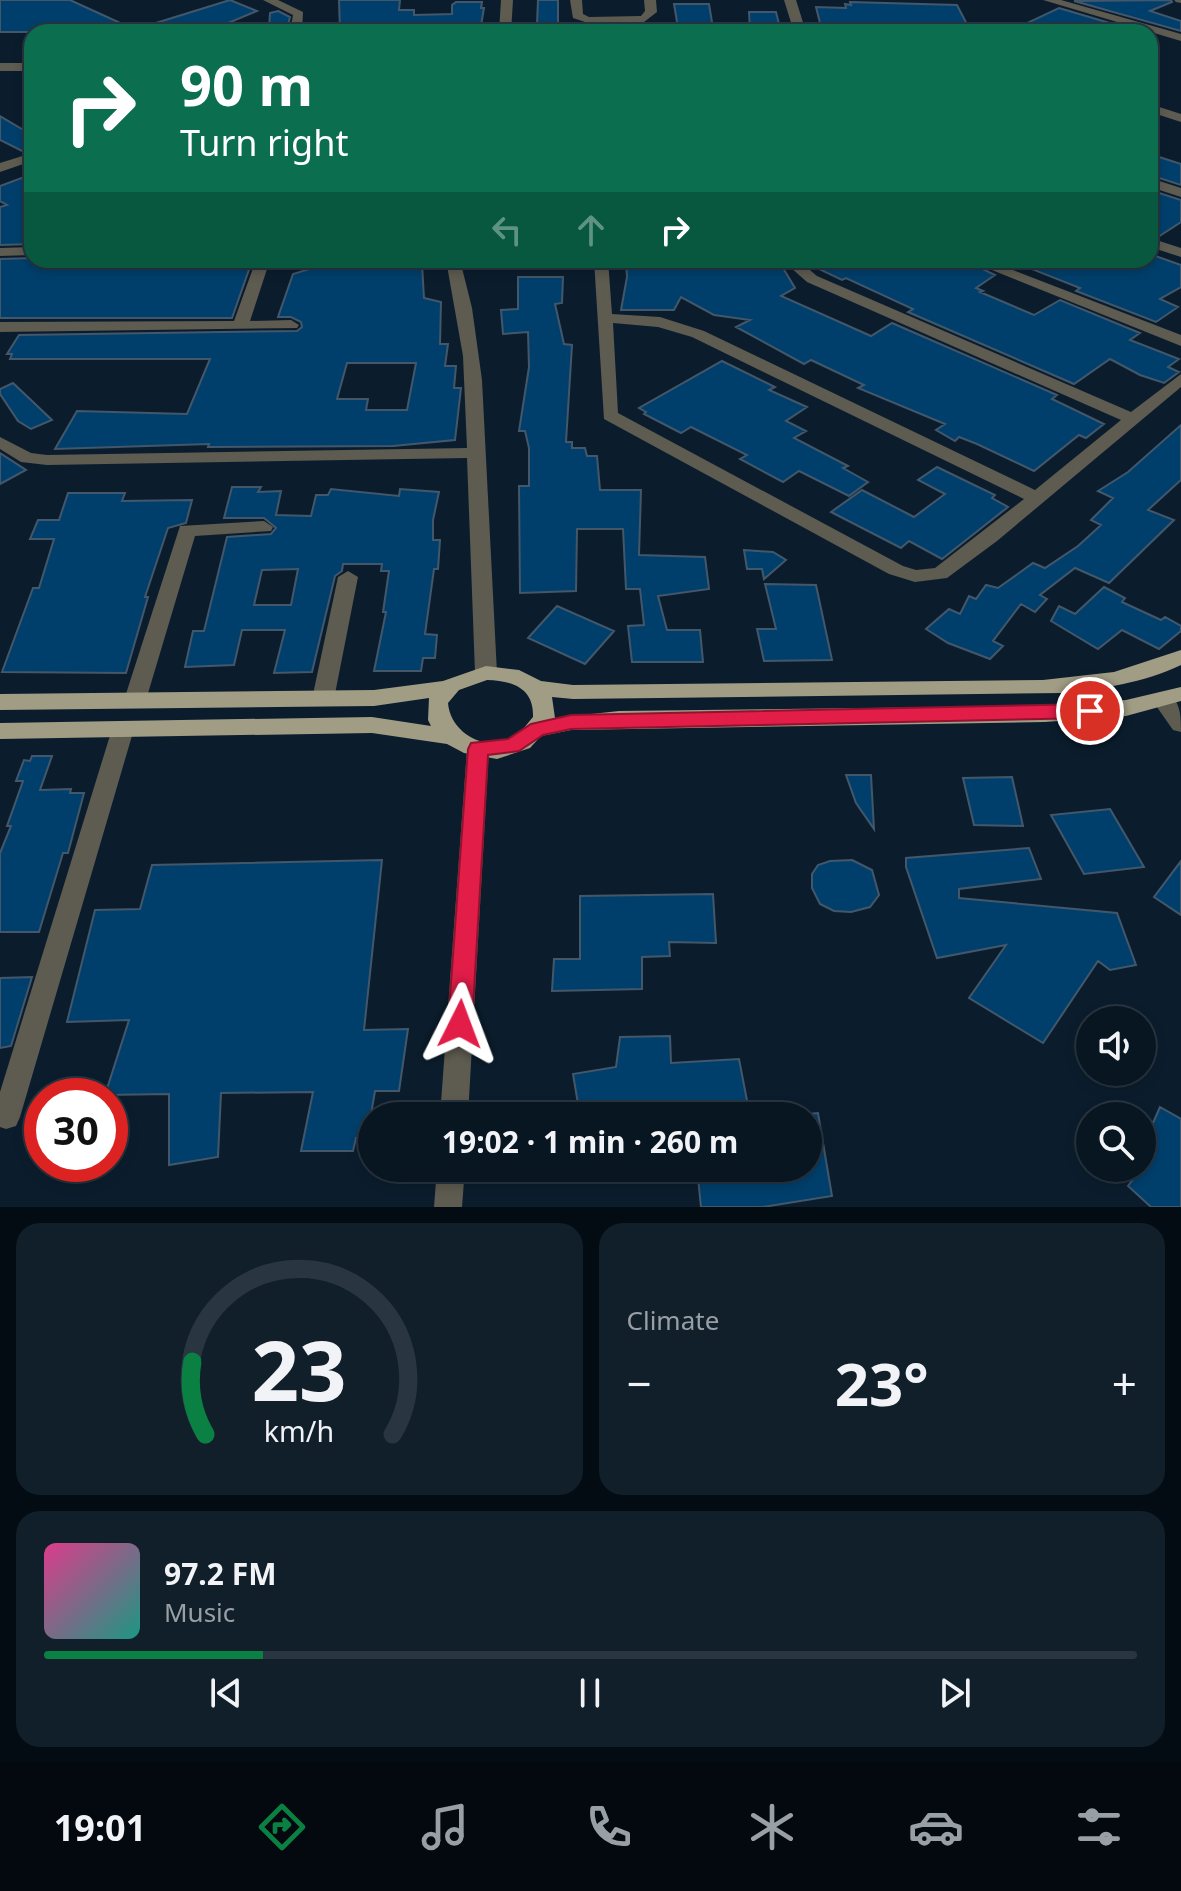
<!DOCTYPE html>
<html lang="en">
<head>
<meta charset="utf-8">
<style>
  body { margin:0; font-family:"Noto Sans",sans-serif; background:#111f2a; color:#f1f3f6; height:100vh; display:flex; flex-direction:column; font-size:30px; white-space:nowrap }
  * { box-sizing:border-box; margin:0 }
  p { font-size:26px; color:#989fa5 }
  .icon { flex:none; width:44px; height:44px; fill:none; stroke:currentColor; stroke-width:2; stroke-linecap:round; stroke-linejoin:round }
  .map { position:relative; height:1207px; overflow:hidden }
  .details { display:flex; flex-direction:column; gap:16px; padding:16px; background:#040c13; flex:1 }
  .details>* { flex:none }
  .top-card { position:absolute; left:24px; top:24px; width:1134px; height:244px; border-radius:24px; box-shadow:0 4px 12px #0003,0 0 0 2px #293540; background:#0b6e4f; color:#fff; overflow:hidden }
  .buttons { position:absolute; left:1076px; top:1006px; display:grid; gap:16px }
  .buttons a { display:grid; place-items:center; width:80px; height:80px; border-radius:50%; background:#081622; box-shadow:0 4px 12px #0003,0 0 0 2px #293540; font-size:40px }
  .speed { position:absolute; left:24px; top:1078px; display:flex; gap:16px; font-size:40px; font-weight:700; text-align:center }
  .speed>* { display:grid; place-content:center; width:104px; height:104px; border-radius:50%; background:#081622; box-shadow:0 4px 12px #0003,0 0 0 2px #293540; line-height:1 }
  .speed .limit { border:12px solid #d22; background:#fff; color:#111 }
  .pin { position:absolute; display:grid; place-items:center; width:68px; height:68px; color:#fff; margin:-34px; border:4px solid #fff; border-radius:50%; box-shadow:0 2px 8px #0007 }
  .me { position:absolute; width:88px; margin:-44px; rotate:3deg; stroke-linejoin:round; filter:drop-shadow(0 0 6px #0008) }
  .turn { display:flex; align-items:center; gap:28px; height:168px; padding:0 24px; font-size:36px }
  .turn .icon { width:104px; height:104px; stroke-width:2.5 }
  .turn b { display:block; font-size:56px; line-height:68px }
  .lanes { display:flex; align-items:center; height:76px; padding:0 24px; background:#0003; justify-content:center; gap:40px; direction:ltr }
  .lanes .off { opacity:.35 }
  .big { font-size:60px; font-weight:700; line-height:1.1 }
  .details .widget { flex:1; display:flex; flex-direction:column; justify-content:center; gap:12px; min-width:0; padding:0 28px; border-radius:24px; background:#111f2a }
  .details .dial { align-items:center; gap:0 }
  .dial svg { height:208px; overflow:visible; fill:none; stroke:#293540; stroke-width:7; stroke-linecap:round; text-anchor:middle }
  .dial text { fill:#f1f3f6; stroke:none }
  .song { display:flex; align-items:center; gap:24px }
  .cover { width:96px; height:96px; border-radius:12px; background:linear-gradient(135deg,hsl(330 70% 55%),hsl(170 70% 35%)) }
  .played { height:8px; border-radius:4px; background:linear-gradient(90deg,#0b8043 20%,#293540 20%) }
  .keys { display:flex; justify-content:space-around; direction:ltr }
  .heat { display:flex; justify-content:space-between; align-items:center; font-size:44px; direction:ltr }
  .details .tiles { flex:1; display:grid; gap:16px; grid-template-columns:1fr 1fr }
  .widget:last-child { grid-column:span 2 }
  .trip { position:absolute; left:358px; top:1102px; width:464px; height:80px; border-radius:40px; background:#081622; box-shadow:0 4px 12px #0003,0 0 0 2px #293540; font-weight:700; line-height:80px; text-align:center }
  .tab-bar { display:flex; height:128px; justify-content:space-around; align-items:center; background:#03090e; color:#989fa5 }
  .tab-bar .icon { width:56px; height:56px }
  .tab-bar .current { color:#0b8043 }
  .tab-bar b { font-size:36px; color:#f1f3f6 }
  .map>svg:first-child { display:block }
  .building { fill:#003f6c; stroke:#43576a; stroke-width:2; fill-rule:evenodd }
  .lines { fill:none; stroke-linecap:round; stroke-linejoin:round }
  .minor { fill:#5e5b50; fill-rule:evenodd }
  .major { fill:#a19c84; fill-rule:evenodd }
  .route { fill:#e11d48; stroke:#92132f; stroke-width:2 }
</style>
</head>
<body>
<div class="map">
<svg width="1181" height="1207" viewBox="0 0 1181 1207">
  <rect width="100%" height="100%" fill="#0b1d2d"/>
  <!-- building -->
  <path class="building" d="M0,0H70L140,32H0Z
    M230,0L257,11L209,31L146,32V26Z
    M339,0H400L399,10H414V15L452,14V5L456,2H482L481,8H484L480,32H365L340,31Z
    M538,0H558V23L537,24Z
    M1171,0L1172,2L1150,11L1181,21V31L1074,1Z
    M850,2L957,5L971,32L822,31L816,7L846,8L845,4L851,5Z
    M674,4H709L713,28H678Z
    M1059,8L1140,32H1008Z
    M278,11L290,17L287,29H269L270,13Z
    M749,12H776L781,32H750Z
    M0,116L32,135V150L24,152L0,140Z
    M1150,154L1181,164V185L1150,175Z
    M24,177L32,181V244L0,245V207L7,205L0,201V186Z
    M1150,190L1181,200V222L1158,237L1150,235Z
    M1150,254L1181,265V287L1160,299L1178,307L1156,322L1076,291L1080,288L1014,262L1009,265L995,260H1067L1088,268L1100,260H1150Z
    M32,258V263L252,261L232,318H0V259Z
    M697,260L699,267H732V260L780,263L795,288L781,296L871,336L892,323L1057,395L1052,399L1104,424L1086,438L1079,435L1034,471L977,444L959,437L955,441L936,430L945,424L858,388L864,385L811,360L804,364L736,327L750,320L714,315L681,297L674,310H621L627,277L626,261Z
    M816,260H844L864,267L865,260H964L995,275L976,288L983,291L980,292L1034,315L1060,300L1140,333L1130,340L1179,359L1168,367L1179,372L1164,383L1140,375L1110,359L1074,384L908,312L913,309L846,278L842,280L821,270L826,267Z
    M379,261H418L422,264L424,298L441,302L440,344H448L445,366H456L454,388H461L455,440L393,446L208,447L209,444L55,449L77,411L187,414L210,359H10L12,354H7L19,335L297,331L302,327L301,322L291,317H278L293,274L326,264L378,265ZM347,363H416L407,410H366L368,399H337Z
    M518,277H563L562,303L555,304L564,344L572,345L566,442H572V448H585L587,456H597L600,490H641L639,555L705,557L709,589L658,596L667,630H700L703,662H632L628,626L644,625L640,589H626L623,529H577L576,591L520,593L519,486H529V448L525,431H519L529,367L528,332L503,334L501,310L518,309Z
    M722,361L775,387L769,390L807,407L786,421L806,431L794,438L848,466L843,468L868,482L849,496L799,471L783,482L740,459L747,455L691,427L681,433L644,414L646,412L639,408Z
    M13,383L52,420L31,429L18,421L0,394V389Z
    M1181,425V480L1148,510L1174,520L1109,583L1075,568L1040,595L1047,599L1035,612L1021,604L993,641L1003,646L990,659L948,643L926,629L949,609L960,614L969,596L976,599L986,585L998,588L1033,563L1045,568L1078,546L1101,525L1091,520L1113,498L1098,491L1128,472Z
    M0,453L26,470L0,484Z
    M937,467L995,495L992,498L1008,507L942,559L909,541L901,548L831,512L862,490L914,517L945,494L918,480Z
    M232,487H261L258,492L281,491L276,515L311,516L316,495H328L331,489L399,496L400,489L439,492L433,520V540H440L438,569H434L425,634L437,635L435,658H423L421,671H374L386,612H383L389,571H381L382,564H343L342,571L335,576L312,672L274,673L285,630H242L234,665L185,667L193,631H204L227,537L271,534L276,528L264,518H224ZM298,569L291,605H254L262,570Z
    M68,493H125L122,501L192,500L186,523L168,528L145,597H148L126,673L2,672L33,588H39L54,539H30L38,520H59Z
    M744,550L773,552L786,560L764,579L762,569H747Z
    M765,584L816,585L832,660L764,661L757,629H776Z
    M1104,587L1125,598L1122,602L1161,620L1165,617L1181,626V631L1159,649L1122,630L1098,649L1051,621L1059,606L1075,614Z
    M557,606L614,631L585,664L528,638Z
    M32,756H52L40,790L71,789L70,793H84L68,853H63L39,932H0V853L11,826H7L23,781H16L24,760L30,761Z
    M846,775H871L874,829L856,803Z
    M1012,777L1023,826L974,825L963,778Z
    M1110,809L1144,867L1084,874L1051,815Z
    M1029,848L1041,879L959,889V898L1117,913L1136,965L1110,970L1098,961L1043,1043L969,998L1006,945L937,958L906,867V858Z
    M382,860L364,1030L408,1029L399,1091H375L367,1138H356L353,1151H301L313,1092L221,1093L218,1157L169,1165V1094L105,1095L129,1020L67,1022L95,910L140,909L152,865Z
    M852,860L872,870L879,895L870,907L851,912L834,911L820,904L812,888V874L818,865L830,861Z
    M1181,861V915L1154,897Z
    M713,894L716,943L669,942L670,956L642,957V989L552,991L554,959H580V896Z
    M32,977L11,1046L0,1048V978Z
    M670,1036L671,1063L739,1059L750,1116H580L573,1074L616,1067L620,1037Z
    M1160,1107L1181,1119V1207H1151L1128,1186L1142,1168V1112L1153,1123Z
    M818,1113L832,1196L763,1207H701L697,1168H808V1114Z"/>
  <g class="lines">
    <!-- minor -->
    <path class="minor" d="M263,0H278L303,12L302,32H290L293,15Z
      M501,0H513L511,32H499Z
      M570,0H582L583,14L589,17L641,16L645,11L644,0H656L657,12L644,22L588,23L573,18Z
      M784,0H796L806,32H794Z
      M1043,0H1061L1181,34V41Z
      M1174,0H1181V3L1176,2Z
      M0,63H32V71H0Z
      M1150,104L1181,114V122L1150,112Z
      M32,153V161L0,172V163Z
      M1150,178L1181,188V197L1150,187Z
      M1150,238L1181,248V257L1150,247Z
      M32,247V255L0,256V248Z
      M256,260H270L250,321L291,320L299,325L297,328L0,332V322L234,321Z
      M446,260H460L472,308L482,380L497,673L493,678H479L475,673L467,458L47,465L21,462L0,449V437L31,453L47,455L467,448L463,356Z
      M594,260H608L612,314L660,317L704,331L1035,490L1121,420L807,282L782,260H798L817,276L1131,412L1181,374V387L997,541L947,578L915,582L889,574L604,419ZM613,323L658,327L692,337L1024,499L935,568L916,570L903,566L618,413Z
      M967,260H987L1181,335V346Z
      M264,521L273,527L271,531L195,536L146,700L143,705H127L124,700L180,526Z
      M348,571L358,577L334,699L331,704H315L312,699L338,577Z
      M1163,692C1181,698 1181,715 1181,732L1173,730L1152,700L1155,695Z
      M123,721L131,723L134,729L20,1117L16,1126L6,1129L0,1127V1092L112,729L115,723Z
      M478,741L486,743L489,749L468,1116H440L467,749L470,743Z
      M437,1168H465L462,1207H434Z"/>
    <!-- major -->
    <path class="major" d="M1181,650V665C1143,683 1102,689 1061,693L573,699L552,697L555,718L619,711L1045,706L1126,700L1181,687V701L1126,716L1045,722L571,730L541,736L530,748L497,759L464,753L447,744L372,733L0,739V723L372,717L431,726L428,720L429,698L374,706L0,710V694L374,690L443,681L486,666L519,670L541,681L573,685L1043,680L1114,672ZM487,680C513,681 534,688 533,717C528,723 522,731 515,736C488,755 450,733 448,703L459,690Z"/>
  </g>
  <!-- route -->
  <path class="route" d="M1090,704L1100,711L1090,718L571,729L543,735L519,751L488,755L472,1024L469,1031L460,1034L452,1031L448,1024L468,749L471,743L508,739L531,724L571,715Z"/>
</svg>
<div class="buttons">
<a><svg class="icon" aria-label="sound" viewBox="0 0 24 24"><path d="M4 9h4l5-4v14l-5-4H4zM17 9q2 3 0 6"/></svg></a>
<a><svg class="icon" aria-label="search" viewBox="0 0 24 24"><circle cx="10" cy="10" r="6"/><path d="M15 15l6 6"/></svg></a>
</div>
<div class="speed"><div class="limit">30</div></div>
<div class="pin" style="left:1090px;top:711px;background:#d93025"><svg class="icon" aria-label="arrive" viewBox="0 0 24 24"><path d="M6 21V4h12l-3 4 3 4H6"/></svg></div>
<svg class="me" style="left:460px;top:1024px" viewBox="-20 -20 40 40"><path d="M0-17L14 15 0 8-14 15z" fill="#e11d48" stroke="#fff" stroke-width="4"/></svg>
<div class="trip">19:02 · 1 min · 260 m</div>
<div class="top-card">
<div class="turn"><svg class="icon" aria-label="right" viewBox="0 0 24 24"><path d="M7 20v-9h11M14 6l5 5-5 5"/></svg><div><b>90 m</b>Turn right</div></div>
<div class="lanes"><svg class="icon off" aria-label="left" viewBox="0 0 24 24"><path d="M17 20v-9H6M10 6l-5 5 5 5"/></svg><svg class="icon off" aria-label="ahead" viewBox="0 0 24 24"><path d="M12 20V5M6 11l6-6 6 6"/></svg><svg class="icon" aria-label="right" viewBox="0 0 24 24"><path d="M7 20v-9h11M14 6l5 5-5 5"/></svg></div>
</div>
</div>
<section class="details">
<div class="tiles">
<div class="widget dial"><svg viewBox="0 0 100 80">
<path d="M14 69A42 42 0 1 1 86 69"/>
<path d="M14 69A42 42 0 0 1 9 41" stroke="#0b8043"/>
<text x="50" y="56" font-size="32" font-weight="700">23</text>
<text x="50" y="72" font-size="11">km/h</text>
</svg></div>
<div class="widget"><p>Climate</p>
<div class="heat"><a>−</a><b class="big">23°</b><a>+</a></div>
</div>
<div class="widget">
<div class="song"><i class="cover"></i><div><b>97.2 FM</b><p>Music</p></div></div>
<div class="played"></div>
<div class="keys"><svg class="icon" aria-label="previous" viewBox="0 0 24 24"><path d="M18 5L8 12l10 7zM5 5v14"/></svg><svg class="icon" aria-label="pause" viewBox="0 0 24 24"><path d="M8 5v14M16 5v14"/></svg><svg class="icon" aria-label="next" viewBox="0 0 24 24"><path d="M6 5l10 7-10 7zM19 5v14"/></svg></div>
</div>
</div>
</section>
<nav class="tab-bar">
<b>19:01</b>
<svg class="icon current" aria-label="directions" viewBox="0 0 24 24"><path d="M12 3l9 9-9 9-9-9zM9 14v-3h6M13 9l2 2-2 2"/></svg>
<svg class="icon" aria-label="music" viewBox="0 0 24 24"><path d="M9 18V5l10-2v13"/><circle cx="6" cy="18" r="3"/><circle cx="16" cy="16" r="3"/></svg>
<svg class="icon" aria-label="phone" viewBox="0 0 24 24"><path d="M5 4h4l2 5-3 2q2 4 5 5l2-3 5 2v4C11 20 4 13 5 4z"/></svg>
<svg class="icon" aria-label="climate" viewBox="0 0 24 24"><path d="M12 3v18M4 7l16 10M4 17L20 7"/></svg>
<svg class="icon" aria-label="car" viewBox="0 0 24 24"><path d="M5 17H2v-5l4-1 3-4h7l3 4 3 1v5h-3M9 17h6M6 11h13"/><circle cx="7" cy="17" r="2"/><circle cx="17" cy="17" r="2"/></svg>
<svg class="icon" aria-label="filters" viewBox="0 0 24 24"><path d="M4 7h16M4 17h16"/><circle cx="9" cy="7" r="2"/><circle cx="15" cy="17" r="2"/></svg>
</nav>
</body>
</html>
